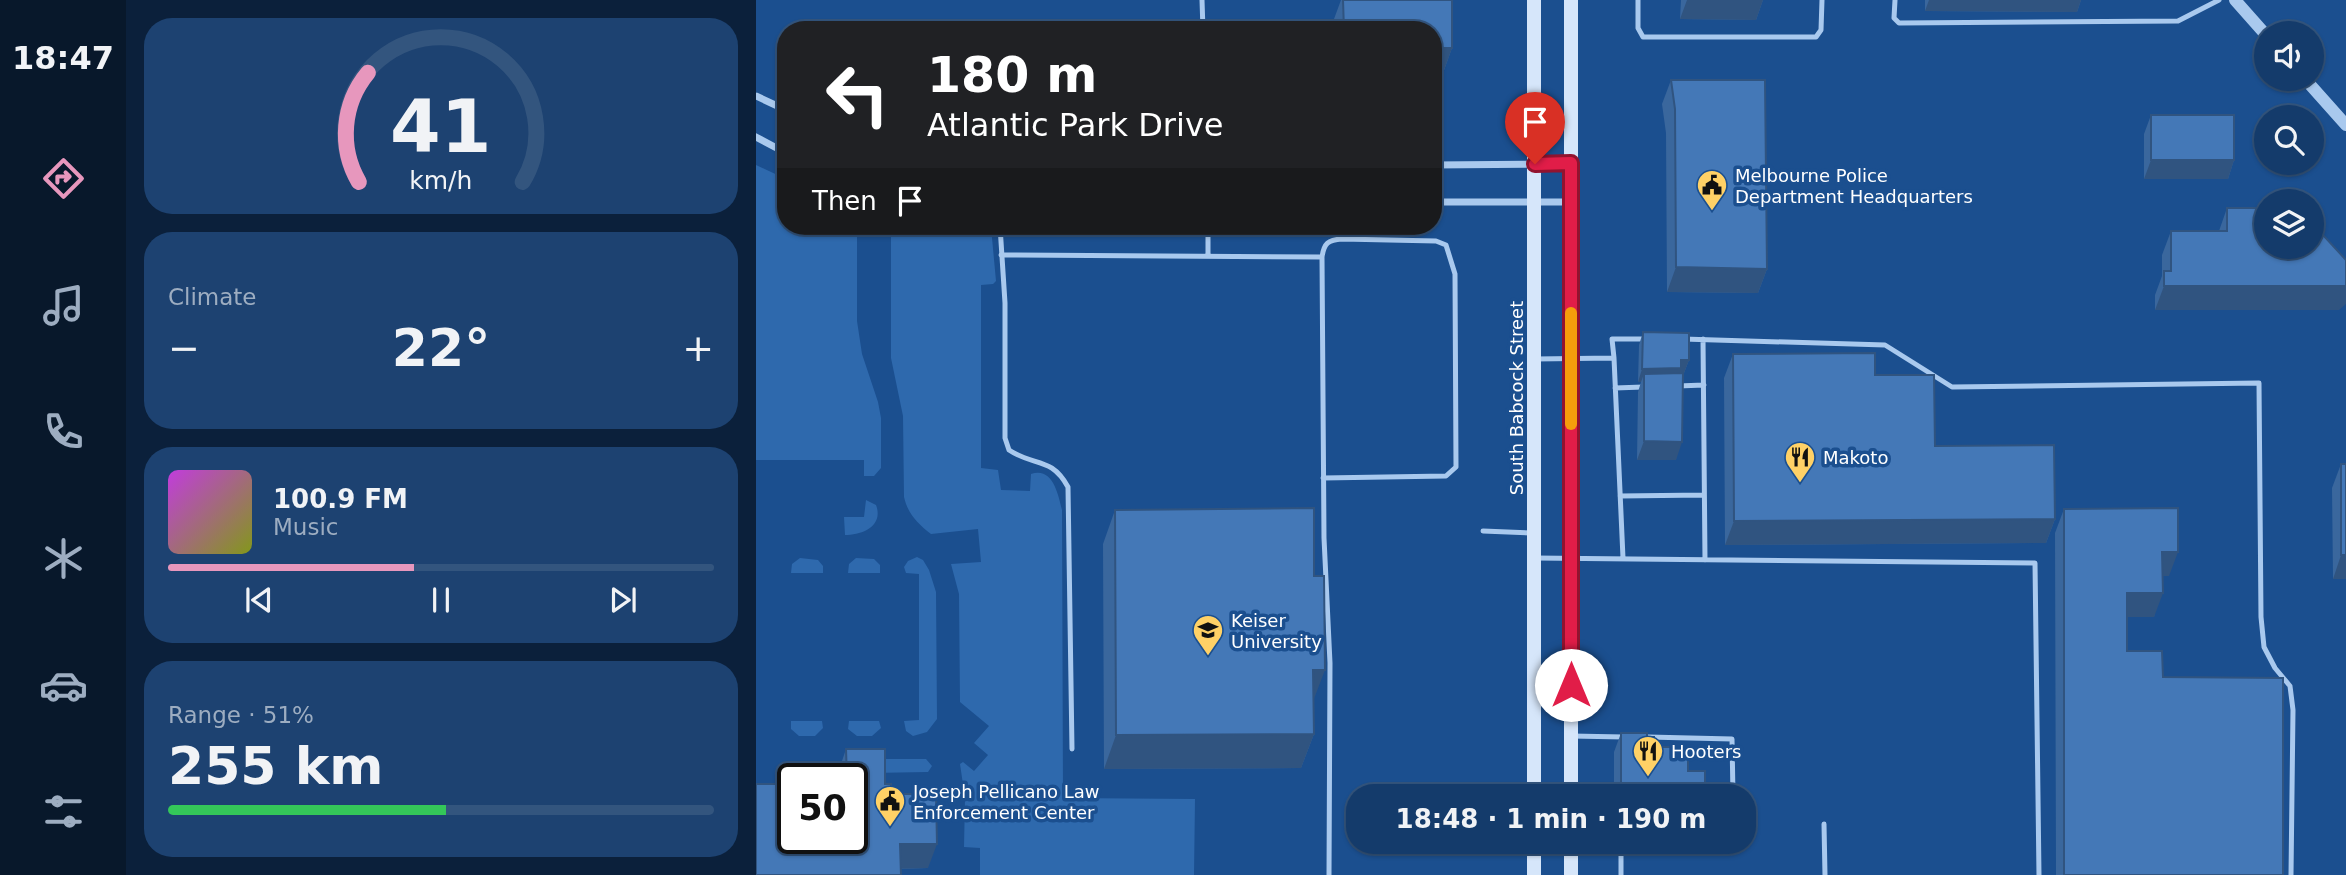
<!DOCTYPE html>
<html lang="en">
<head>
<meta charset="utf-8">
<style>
  body { margin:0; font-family:"DejaVu Sans",sans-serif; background:#1d4271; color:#f1f3f6; height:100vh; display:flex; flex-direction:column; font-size:26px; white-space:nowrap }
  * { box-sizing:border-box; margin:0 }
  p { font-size:23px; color:#9dadc1 }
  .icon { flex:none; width:38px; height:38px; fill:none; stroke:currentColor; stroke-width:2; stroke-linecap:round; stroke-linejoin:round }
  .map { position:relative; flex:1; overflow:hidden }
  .details { display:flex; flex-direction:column; gap:18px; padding:18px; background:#0b203b; width:630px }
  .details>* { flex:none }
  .hud { position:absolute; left:21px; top:21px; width:665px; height:214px; border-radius:28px; box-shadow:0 2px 5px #0004,0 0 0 2px #33557e; background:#202124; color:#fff; overflow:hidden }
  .controls { position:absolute; left:1498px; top:21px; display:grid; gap:14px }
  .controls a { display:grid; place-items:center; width:70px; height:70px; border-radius:50%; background:#143b6b; box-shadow:0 2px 5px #0004,0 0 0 2px #33557e; font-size:35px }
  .speed { position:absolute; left:21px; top:763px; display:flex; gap:14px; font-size:35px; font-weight:700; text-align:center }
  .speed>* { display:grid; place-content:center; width:91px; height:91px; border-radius:50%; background:#143b6b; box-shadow:0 2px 5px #0004,0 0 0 2px #33557e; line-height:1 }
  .speed .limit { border:4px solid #111; border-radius:10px; background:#fff; color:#111 }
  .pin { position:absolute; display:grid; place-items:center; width:60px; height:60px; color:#fff; margin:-72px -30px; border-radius:50% 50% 50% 0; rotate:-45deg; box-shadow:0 0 7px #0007 }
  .pin .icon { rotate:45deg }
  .me { position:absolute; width:77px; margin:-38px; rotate:0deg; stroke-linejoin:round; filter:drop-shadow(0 0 5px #0008) }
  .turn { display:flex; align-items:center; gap:24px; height:147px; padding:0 35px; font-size:32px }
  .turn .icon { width:91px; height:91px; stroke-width:2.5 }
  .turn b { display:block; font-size:49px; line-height:60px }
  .then { display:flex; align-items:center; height:66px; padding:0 35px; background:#0003; gap:14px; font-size:26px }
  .big { font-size:52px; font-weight:800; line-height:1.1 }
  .details .tile { flex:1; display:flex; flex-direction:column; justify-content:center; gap:10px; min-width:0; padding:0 24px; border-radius:28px; background:#1d4271 }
  .details .dial { align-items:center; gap:0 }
  .dial svg { height:182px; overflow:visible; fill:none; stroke:#33557e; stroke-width:7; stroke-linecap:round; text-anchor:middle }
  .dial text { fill:#f1f3f6; stroke:none }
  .song { display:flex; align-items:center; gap:21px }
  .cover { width:84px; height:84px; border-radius:10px; background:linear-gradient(135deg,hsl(290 70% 55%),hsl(70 70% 35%)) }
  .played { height:7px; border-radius:4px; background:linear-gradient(90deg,#e797bd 45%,#33557e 45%) }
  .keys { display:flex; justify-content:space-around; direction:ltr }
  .heat { display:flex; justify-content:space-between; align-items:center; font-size:38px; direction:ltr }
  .charge { height:10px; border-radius:5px; background:linear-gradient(90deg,#34c759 51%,#33557e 0) }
  .trip { position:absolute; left:590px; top:784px; width:410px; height:70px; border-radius:28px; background:#143b6b; box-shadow:0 2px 5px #0004,0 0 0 2px #33557e; font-weight:800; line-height:70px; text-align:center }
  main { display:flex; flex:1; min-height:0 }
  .tab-bar { display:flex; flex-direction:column; width:126px; justify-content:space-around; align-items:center; background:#08182b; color:#9dadc1 }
  .tab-bar .icon { width:49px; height:49px }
  .tab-bar .selected { color:#e797bd }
  .tab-bar b { font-size:32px; color:#f1f3f6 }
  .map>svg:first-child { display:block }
  .green { fill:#2e69ad }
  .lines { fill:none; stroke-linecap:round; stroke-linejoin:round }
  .service { stroke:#a9c9ee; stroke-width:5 }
  .minor { stroke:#a9c9ee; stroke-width:7 }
  .tertiary { stroke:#a9c9ee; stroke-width:12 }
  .secondary { stroke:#d6e6fa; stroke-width:14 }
  .wall { fill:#3a679d }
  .shaded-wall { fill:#305480 }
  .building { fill:#4478b7; stroke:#305480; stroke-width:2 }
  .route-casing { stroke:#92132f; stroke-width:18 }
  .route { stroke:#e11d48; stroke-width:12 }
  .slow { stroke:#f59e0b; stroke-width:12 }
  .labels { text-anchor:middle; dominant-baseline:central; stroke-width:7; stroke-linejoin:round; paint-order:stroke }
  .poi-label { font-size:18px; fill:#fff; stroke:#1b4f8f; text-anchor:start }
  .street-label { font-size:18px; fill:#fff; stroke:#1b4f8f }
</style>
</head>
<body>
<main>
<nav class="tab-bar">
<b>18:47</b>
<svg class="icon selected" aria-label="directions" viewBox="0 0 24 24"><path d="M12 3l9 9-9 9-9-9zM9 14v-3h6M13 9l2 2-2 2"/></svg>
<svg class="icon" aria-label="music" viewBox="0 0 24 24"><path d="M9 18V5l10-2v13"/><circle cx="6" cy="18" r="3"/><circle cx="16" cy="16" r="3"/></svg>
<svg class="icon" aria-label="phone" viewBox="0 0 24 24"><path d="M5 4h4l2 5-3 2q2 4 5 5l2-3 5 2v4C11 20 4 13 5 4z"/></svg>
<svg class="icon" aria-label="climate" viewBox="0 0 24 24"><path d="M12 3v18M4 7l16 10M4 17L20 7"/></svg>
<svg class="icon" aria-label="car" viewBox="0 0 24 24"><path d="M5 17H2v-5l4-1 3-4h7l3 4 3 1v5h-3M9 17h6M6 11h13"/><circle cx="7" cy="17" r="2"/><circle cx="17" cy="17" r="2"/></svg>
<svg class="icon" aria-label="filters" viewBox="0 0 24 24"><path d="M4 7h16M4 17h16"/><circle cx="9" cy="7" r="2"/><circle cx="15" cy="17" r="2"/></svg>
</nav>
<section class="details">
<div class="tile dial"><svg viewBox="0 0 100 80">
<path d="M14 69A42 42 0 1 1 86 69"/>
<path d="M14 69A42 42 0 0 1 18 21" stroke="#e797bd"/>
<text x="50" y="56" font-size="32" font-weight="700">41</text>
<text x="50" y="72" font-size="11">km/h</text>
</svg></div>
<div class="tile"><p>Climate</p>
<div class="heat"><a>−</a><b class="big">22°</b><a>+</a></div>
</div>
<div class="tile">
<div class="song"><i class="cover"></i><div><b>100.9 FM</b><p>Music</p></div></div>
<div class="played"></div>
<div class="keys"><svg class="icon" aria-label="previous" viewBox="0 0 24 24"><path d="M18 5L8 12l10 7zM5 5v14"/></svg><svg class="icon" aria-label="pause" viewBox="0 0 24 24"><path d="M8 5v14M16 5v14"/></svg><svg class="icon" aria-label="next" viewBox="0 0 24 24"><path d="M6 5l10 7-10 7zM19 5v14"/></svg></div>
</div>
<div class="tile"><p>Range · 51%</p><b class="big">255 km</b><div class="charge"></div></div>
</section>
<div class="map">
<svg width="1590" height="875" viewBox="0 0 1590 875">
  <rect width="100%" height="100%" fill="#1b4f8f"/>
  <!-- green -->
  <path class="green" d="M0,165L30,179V226H101V321L106,354L122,402L125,418V468L118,476H108V460H0Z
    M135,226L235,227L240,281L237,284L225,285V468L242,470L245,490L274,491L275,474C297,467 302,494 306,510L307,798L439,799L438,875H224V848L208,847L209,798L204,764L207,762L218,771L232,755L218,743L233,726L204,702L203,594L195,564L225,562L222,529L175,534C161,523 152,514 148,497L147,416L135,358Z
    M110,500L120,505C128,526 106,535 89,535L88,517H108Z
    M161,557L167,560L173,570L180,592L181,719L171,732L157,736L150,731L148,721L163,720V574L150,573L148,567L152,561Z
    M44,558L62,560L67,566V573H35L36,564Z
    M100,558L118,559L124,565V573H92L93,564Z
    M35,721H66L67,728L59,736H43L35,729Z
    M93,721H123L125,728L116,736H101L92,729Z
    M99,759H170L176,766L172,772L114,773Z"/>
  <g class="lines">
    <!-- service -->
    <path class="service" d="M446,0L447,30
      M882,0V28L887,37H1060L1065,30L1066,0
      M1139,0L1138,18L1143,23L1422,21L1463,0
      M244,226L249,303V438L253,450C278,467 295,456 312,487L316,749
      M452,226V256
      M245,255L566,257
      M927,339L1129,345L1196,387L1503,383L1505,617L1508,647L1519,668L1534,686L1537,710L1535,875
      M947,339L949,560
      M858,358L856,339H889
      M779,359L858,358L867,558
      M922,386L948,385
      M859,388L887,387
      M567,478L690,476L700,467L699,274L690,245L680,241L586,239C572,240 568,243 566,257L568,538L574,663L573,875
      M864,496L948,495
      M727,531L777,533
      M779,558L1279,563L1283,875
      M815,736L868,737
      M892,737L976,739L977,796
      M1068,824L1069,875
      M865,875V842"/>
    <!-- minor -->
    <path class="minor" d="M0,96L30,110
      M0,137L30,153
      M677,165L815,164
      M677,202H815"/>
    <!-- tertiary -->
    <path class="tertiary" d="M1479,0L1510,35
      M1549,79L1590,125"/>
    <!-- secondary -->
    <path class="secondary" d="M778,0V796
      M815,0V796
      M815,842V875
      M778,875V842"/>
  </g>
  <!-- wall -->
  <path class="wall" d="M585,0H696V48L687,73L677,72V30H578V19Z
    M925,0H1007L1000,20L924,19Z
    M1169,0H1325L1321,12L1169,11Z
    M915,80L1011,269L1002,293L911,292L910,133L906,104Z
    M1395,115L1478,160L1472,179H1388V134Z
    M1471,208L1583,310H1399V295L1406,276V255L1415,231H1463Z
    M887,332L933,360L928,373H927L920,460H881L882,392L885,382H882L883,345Z
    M977,354L1119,375L1179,446L1299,519L1290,543L969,545L968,378Z
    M1585,464L1590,579H1577L1576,488Z
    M1308,509L1413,576H1406L1398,617H1371V651L1407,677L1527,875H1300L1299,533Z
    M359,510L557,701L558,734L545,768L348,769L347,544Z
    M865,733L891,737L898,747L932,771L949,794L948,796H858V752Z
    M90,749L129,784L135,794L172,868L144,869L37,838L96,779H82V773Z"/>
  <!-- shaded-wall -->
  <path class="shaded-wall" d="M931,0H1007L1000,20L924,19Z
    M1173,0H1325L1321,12L1169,11Z
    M677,48H696L687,73L677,72Z
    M1395,160H1478L1472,179H1388Z
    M920,267L1011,269L1002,293L911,292Z
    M1408,286H1590V304L1583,310H1399Z
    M925,360H933L928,373L888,374L885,382H882L886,369Z
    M888,441L926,442L920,460H881Z
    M1299,519L1290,543L969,545L978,521Z
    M1406,552H1422L1413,576H1398Z
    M1585,555H1590V579H1577Z
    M1371,593H1407L1398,617H1362Z
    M557,670H569L556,704Z
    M558,734L545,768L348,769L360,735Z
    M865,794H949L948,796H864Z
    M144,844H181L172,868L135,869Z"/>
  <!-- building -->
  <path class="building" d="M587,0H696V48H677V30H588Z
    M915,80H1009L1011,269L920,267L919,109Z
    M1395,115H1478V160H1395Z
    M1471,208H1510V247H1556V223L1590,260V286H1408V271H1415V231H1471Z
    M887,332L933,333V360H925V368L886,369Z
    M1119,353V375H1178L1179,446L1298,445L1299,519L978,521L977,354Z
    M927,373L926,442L888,441V374Z
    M1585,464H1590V555H1585Z
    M558,508V576H568L569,670H557L558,734L360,735L359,510Z
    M1422,508V552H1406L1407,593H1371V651H1406L1407,677L1527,678V875H1308V509Z
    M865,733H891V737H898V747H932V771H949V794H865Z
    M90,749H129V784H135V794H180L181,844H144L145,875H0V784H37V838H96V779H91Z"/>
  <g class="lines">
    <!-- route casing -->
    <g class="route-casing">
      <path id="route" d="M779,164L815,163V685"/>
    </g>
    <!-- route -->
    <use href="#route" class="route"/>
    <!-- slow -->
    <path class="slow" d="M815,313V424"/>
  </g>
  <!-- icons -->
  <defs>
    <g id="civic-pin" transform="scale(1.575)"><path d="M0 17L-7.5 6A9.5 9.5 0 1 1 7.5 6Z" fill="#ffd166" stroke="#1b4f8f"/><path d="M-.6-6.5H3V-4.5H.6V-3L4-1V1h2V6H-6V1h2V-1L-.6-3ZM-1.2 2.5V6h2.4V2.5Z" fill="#111"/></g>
    <g id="restaurant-pin" transform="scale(1.575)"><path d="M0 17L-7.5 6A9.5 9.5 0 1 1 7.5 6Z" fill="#ffd166" stroke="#1b4f8f"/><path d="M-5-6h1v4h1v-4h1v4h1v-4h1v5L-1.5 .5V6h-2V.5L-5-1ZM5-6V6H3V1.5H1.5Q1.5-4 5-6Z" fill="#111"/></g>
    <g id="university-pin" transform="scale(1.575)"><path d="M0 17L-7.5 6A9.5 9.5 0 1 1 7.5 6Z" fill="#ffd166" stroke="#1b4f8f"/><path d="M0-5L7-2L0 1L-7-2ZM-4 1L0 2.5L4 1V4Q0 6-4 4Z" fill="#111"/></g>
  </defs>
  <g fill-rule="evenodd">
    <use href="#civic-pin" x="956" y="185"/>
    <use href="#restaurant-pin" x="1044" y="457"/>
    <use href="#university-pin" x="452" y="630"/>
    <use href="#restaurant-pin" x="892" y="751"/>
    <use href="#civic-pin" x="134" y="801"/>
  </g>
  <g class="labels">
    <!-- poi labels -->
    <g class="poi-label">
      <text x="979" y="175">Melbourne Police<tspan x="979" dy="21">Department Headquarters</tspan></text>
      <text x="1067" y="457">Makoto</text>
      <text x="475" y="620">Keiser<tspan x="475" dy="21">University</tspan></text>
      <text x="915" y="751">Hooters</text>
      <text x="157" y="791">Joseph Pellicano Law<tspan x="157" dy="21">Enforcement Center</tspan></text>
    </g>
    <!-- street labels -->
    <g class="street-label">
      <text transform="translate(760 398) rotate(-90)">South Babcock Street</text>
    </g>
  </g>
</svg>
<div class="controls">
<a><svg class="icon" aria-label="sound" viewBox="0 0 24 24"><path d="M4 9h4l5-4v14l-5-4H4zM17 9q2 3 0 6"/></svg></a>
<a><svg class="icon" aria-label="search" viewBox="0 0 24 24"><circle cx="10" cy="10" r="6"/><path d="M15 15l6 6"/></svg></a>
<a><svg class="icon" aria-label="layers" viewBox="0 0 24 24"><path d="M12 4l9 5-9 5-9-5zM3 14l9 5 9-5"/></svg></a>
</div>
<div class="speed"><div class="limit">50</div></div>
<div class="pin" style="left:779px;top:164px;background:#d93025"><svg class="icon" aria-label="arrive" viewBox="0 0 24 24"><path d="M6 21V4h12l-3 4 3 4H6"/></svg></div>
<svg class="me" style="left:815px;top:685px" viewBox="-20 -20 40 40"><circle r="19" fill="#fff"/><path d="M0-13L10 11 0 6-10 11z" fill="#e11d48"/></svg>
<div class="trip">18:48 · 1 min · 190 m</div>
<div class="hud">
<div class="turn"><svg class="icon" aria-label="left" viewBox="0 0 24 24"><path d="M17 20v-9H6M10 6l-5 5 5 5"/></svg><div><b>180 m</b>Atlantic Park Drive</div></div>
<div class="then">Then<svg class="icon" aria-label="arrive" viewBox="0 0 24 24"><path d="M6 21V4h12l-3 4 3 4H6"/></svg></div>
</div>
</div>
</main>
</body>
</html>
